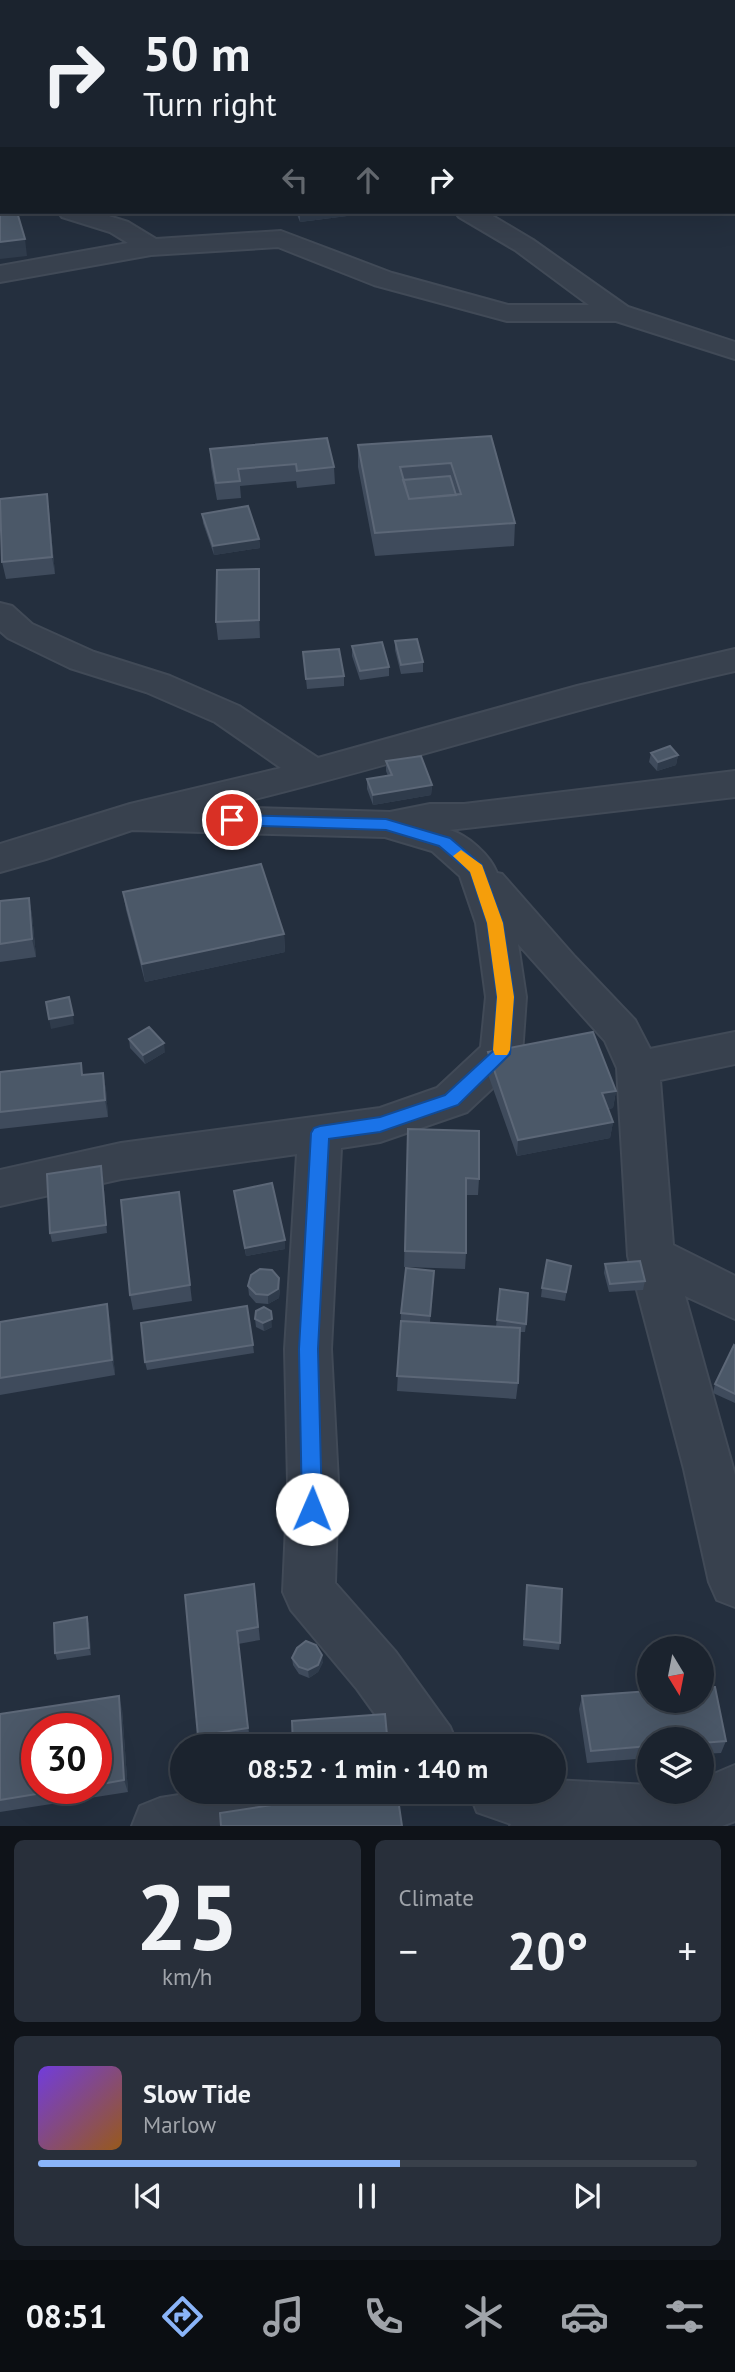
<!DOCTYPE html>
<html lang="en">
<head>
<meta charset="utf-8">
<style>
  body { margin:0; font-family:"PT Sans",sans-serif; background:#282f3a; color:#f1f3f6; height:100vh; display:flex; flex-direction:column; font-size:26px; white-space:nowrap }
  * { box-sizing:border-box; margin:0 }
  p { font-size:23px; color:#a0a4aa }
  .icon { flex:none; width:38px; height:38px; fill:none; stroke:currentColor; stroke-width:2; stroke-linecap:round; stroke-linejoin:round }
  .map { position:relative; height:1826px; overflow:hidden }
  .drawer { display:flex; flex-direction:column; gap:14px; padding:14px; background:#0f1319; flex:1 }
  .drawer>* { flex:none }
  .hud { position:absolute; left:0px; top:0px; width:735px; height:214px; box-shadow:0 7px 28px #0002,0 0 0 2px #39404a; background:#1b232e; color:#f1f3f6; overflow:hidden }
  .needle { width:46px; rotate:170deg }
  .controls { position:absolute; left:637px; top:1636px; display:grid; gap:14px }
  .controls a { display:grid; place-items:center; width:77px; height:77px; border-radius:50%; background:#1b232e; box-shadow:0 7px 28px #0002,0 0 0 2px #39404a; font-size:35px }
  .speed { position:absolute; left:21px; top:1713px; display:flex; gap:14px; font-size:35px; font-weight:700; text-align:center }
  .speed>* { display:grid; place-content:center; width:91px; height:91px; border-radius:50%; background:#1b232e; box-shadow:0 7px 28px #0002,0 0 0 2px #39404a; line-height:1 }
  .speed .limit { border:10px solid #d22; background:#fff; color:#111 }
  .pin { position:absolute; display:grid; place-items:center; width:60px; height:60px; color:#fff; margin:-30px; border:4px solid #fff; border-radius:50%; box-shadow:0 2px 7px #0007 }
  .me { position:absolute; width:77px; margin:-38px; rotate:1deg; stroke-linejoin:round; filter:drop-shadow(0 0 5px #0008) }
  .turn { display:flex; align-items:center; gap:24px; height:147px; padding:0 28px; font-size:32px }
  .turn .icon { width:91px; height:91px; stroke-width:2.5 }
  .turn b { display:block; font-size:49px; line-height:60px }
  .lanes { display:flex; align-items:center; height:66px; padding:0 28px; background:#0003; justify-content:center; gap:35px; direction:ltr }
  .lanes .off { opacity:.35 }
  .big { font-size:52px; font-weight:600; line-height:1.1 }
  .drawer .card { flex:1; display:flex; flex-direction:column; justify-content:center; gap:10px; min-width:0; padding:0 24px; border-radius:10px; background:#282f3a }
  .drawer .dial { align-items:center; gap:0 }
  .dial b { font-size:91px; line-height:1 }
  .song { display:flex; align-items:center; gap:21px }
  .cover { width:84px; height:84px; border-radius:10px; background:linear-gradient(135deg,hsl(260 70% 55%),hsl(30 70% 35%)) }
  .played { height:7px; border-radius:4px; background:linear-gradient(90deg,#8ab4f8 55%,#39404a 55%) }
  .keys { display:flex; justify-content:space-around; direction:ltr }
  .heat { display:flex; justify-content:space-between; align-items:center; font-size:38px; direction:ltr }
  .drawer .tiles { flex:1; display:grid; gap:14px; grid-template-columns:1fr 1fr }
  .card:last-child { grid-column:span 2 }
  .trip { position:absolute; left:170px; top:1734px; width:396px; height:70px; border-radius:35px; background:#1b232e; box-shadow:0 7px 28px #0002,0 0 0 2px #39404a; font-weight:600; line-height:70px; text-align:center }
  .dock { display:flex; height:112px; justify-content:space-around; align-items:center; background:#0b0e12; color:#a0a4aa }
  .dock .icon { width:49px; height:49px }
  .dock .current { color:#8ab4f8 }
  .dock b { font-size:32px; color:#f1f3f6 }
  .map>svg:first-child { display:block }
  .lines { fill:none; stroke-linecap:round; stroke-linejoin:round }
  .minor-casing { stroke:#414a57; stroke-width:4 }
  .minor { fill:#38414e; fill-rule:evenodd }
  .wall { fill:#3f4b5c; fill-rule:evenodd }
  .shaded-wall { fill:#2f3b4b }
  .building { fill:#4b5868; stroke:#5c6777; stroke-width:2; fill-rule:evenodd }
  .route { fill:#1a73e8; stroke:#114b97; stroke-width:2 }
  .slow { fill:#f59e0b }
</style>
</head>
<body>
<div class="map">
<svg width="735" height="1826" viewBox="0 0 735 1826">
  <rect width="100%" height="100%" fill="#242f3e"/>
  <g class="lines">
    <!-- minor casing -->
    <g class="minor-casing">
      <path id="minor" d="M22,0H49L21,2Z
        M348,0H370L371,2H350Z
        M0,3H2V15H0Z
        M0,192H2V206H0Z
        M58,212H96L128,222L156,239L281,231L392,273L508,305H589L515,250L459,217L455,212H486L533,240L628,307L735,342V359L616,321H507L374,285L278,247L151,255L0,282V266L128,243L110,232L62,217Z
        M0,603L12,606L32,624L94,652L170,676L239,706L318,758L577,686L735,649V671C562,710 395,766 222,807L390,812L430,804H464L735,771V797L449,830C468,835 490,855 497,873L502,874L575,957L635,1020L650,1049L735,1032V1064L660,1080L673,1245L735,1276V1319L685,1296L735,1475V1607L717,1600L709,1582L684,1469L628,1256L617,1068L605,1041L518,944L526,997L522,1054L516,1066L467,1112L380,1142L341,1148L331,1349L338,1482L335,1583L395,1651L450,1727L458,1746H398L357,1689L291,1610L283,1592L288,1482L285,1349L297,1154L121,1179L0,1206V1170L121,1143L380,1108L437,1088L481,1047L486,997L476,923L460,876L432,851L385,837L132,830L46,859L0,872V844L130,804L281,768L215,722L146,692L70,668L8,638L0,631Z
        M735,1765V1821L722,1826H510L511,1824L477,1812L469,1792H553V1780L649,1785V1792H702V1779Z
        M198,1792H294L301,1808L293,1826H132L140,1806L160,1798Z"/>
    </g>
    <!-- minor -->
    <use href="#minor" class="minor"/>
  </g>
  <!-- wall -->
  <path class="wall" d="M296,212H347V216L300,222Z
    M491,436L515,523L514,546L375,556L358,467V445Z
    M210,449L334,467L335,484L297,488L296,481L240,486L241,498L217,500L211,467Z
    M49,511L55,574L6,579L2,562Z
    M202,514L259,539L260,548L214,555L203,523Z
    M259,569L260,638L218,640L216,622Z
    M395,641L423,662V672L401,674L395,650Z
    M352,646L389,667V676L360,680L352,656Z
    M303,652L344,676V686L307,689Z
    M651,753L678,755L676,765L657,771L649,762Z
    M386,761L432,785L431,795L373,805L367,789V779L388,776L386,771Z
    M123,892L284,934L285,952L145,982L126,910Z
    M29,898L32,915L36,957L0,962V901Z
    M129,1039L165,1052L145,1064L130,1048Z
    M488,1052L616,1091L613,1108L608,1109L613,1122L610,1138L517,1156L486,1069Z
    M0,1072L84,1075L103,1073L106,1090L108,1117L0,1129Z
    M408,1129L479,1179L478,1195H466V1253L465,1269L404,1267Z
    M101,1166L103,1175L107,1233L52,1242L50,1233Z
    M234,1191L285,1240V1249L246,1256Z
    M179,1192L192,1301L133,1310L130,1295Z
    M605,1264L645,1281L643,1290L609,1292L604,1273Z
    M571,1266L565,1301L541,1297L542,1288Z
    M434,1271L430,1322L496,1327L500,1289L526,1324L525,1332H520L518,1383L516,1399L397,1391L401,1313Z
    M248,1286L280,1287L279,1298L268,1304L256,1303L249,1295Z
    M255,1319L272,1327L264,1331L256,1327Z
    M110,1320L115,1375L0,1395V1322Z
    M253,1345L254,1353L147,1370L145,1362Z
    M735,1346V1403L713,1393L715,1384Z
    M254,1584L260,1640L238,1644L250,1741L213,1746H200L198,1736Z
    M527,1585L560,1643L559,1650L523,1646Z
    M87,1617L89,1625L91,1655L57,1660L55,1653Z
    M292,1658L323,1662L318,1672L309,1678L299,1674L293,1665Z
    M582,1696L726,1741L721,1753L702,1754V1740H649V1758L587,1763L579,1709Z
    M122,1709L128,1792L0,1812V1714ZM96,1729V1788H37Z"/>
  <!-- shaded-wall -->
  <path class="shaded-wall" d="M300,212H347V216L300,222Z
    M25,239L27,256L0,259V242Z
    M47,494L49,511L55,574L52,557Z
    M259,539L260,548L214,555L213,546Z
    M259,569L260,587V638L259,620Z
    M678,755L676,765L657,771L658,762Z
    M432,785L431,795L373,805V795Z
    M29,898L32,915L36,957L32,939Z
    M284,934L285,952L145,982L142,964Z
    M73,1015L74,1024L51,1029L49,1019Z
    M164,1043L165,1052L145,1064L143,1055Z
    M103,1073L106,1090L108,1117L105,1100Z
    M616,1091L613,1108L599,1110L602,1093Z
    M613,1122L610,1138L517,1156L518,1140Z
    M101,1166L103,1175L107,1233L106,1225Z
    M285,1240V1249L246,1256L245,1248Z
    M279,1278L280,1287L279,1298L268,1304V1295Z
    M107,1304L110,1320L115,1375L112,1360Z
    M271,1311L272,1327L264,1331L263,1323Z
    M87,1617L89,1625L91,1655L89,1648Z
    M322,1655L323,1662L318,1672L309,1678L308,1670Z
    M119,1696L122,1709L128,1792L124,1780Z"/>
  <!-- building -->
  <path class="building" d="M0,209H2V212H17L25,239L0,242Z
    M491,436L515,523L375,533L358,445ZM451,463L461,494L409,499L400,467Z
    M327,438L334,467L297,471L296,464L238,469L240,481L216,483L210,449Z
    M450,476L456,495L409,499L403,480Z
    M47,494L52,557L2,562L0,499Z
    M248,506L259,539L213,546L202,514Z
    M259,569V620L216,622L217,570Z
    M417,639L423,662L401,665L395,641Z
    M382,642L389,667L360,671L352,646Z
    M339,649L344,676L306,679L303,652Z
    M670,746L678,755L658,762L651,753Z
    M421,756L432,785L373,795L367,779L392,775L386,761Z
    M261,864L284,934L142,964L123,892Z
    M29,898L32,939L0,944V901Z
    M69,997L73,1015L49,1019L46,1002Z
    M149,1027L164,1043L143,1055L129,1039Z
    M593,1032L616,1091L602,1093L613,1122L518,1140L488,1052Z
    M81,1063L82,1075L103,1073L105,1100L0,1112V1072Z
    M408,1129L479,1131V1179L466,1178V1253L405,1251Z
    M101,1166L106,1225L50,1233L47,1174Z
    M272,1183L285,1240L245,1248L234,1191Z
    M179,1192L190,1285L130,1295L121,1200Z
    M547,1260L571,1266L566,1292L542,1288Z
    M640,1261L645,1281L610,1284L605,1264Z
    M406,1268L434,1271L430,1316L401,1313Z
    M260,1269L272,1270L279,1278L278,1289L268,1295L256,1294L248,1286L251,1275Z
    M500,1289L528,1293L526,1324L497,1320Z
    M107,1304L112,1360L0,1378V1322Z
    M247,1306L253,1345L145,1362L141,1323Z
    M264,1307L271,1311L272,1319L263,1323L255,1319L256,1311Z
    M401,1321L520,1328L518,1383L397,1376Z
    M734,1345L735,1346V1394L715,1384Z
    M254,1584L258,1627L237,1631L248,1728L198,1736L185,1595Z
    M527,1585L562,1589L560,1643L524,1639Z
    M87,1617L89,1648L55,1653L54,1623Z
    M306,1641L316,1645L322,1655L318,1665L308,1670L299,1667L292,1658L297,1648Z
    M702,1687H715L726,1741L702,1743V1740H649V1746L591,1751L582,1696L649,1691V1701H702Z
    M119,1696L124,1780L96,1785V1729H37V1788H73L0,1800V1714Z
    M385,1714L388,1746H293L292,1721Z
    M356,1792H397L402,1826H221L220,1813Z"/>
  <!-- route -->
  <path class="route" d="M232,815L386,819L450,838L482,865L503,923L514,997L510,1054L458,1105L380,1132L329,1139L318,1349L322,1509L319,1516L312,1519L305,1516L302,1509L299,1349L311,1133L314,1128L320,1126L380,1117L445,1095L493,1051L497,997L487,923L470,872L439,846L386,830L232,825L225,820Z"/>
  <!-- slow -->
  <path class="slow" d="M461,850L482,865L503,923L514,997L510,1050L507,1055H495L493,1050L497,997L487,923L470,872L453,856Z"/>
</svg>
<div class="controls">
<a><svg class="needle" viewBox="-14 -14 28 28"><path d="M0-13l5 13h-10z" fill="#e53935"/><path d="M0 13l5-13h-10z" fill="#a0a4aa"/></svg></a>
<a><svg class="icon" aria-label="layers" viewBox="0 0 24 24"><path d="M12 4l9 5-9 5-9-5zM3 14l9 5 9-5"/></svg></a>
</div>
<div class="speed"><div class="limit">30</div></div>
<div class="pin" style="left:232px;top:820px;background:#d93025"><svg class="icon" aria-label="arrive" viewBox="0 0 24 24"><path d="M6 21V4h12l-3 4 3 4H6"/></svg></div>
<svg class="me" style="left:312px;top:1509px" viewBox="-20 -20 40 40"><circle r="19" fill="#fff"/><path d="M0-13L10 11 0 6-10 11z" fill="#1a73e8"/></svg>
<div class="trip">08:52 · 1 min · 140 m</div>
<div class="hud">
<div class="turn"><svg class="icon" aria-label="right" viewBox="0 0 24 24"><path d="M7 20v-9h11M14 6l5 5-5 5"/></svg><div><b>50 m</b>Turn right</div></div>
<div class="lanes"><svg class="icon off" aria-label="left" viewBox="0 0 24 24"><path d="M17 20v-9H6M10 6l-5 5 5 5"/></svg><svg class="icon off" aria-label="ahead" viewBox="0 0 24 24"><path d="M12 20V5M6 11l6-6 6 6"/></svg><svg class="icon" aria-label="right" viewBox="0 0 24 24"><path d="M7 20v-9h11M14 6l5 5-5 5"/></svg></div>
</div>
</div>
<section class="drawer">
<div class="tiles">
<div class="card dial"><b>25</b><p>km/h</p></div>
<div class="card"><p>Climate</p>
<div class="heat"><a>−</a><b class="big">20°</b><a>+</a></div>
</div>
<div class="card">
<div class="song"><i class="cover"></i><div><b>Slow Tide</b><p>Marlow</p></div></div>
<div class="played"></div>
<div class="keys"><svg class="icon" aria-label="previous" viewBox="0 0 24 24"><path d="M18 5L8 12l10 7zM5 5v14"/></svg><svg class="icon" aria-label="pause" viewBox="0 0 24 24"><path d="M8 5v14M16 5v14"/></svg><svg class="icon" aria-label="next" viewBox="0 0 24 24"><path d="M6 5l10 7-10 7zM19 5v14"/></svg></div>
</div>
</div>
</section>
<nav class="dock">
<b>08:51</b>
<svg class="icon current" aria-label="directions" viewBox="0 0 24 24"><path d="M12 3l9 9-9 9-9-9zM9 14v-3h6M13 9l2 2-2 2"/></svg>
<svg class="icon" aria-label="music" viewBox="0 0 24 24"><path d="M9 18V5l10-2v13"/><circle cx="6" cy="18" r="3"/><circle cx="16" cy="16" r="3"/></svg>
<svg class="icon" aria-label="phone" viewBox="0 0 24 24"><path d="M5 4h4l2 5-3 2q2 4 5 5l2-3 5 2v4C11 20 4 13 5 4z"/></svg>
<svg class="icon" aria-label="climate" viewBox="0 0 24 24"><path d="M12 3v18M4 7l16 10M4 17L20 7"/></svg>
<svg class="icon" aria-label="car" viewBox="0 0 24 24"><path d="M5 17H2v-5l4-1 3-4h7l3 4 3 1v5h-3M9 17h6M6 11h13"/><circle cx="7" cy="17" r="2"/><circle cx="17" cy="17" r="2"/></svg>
<svg class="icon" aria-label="filters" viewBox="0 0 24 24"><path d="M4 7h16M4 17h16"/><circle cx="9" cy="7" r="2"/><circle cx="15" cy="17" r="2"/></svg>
</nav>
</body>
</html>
